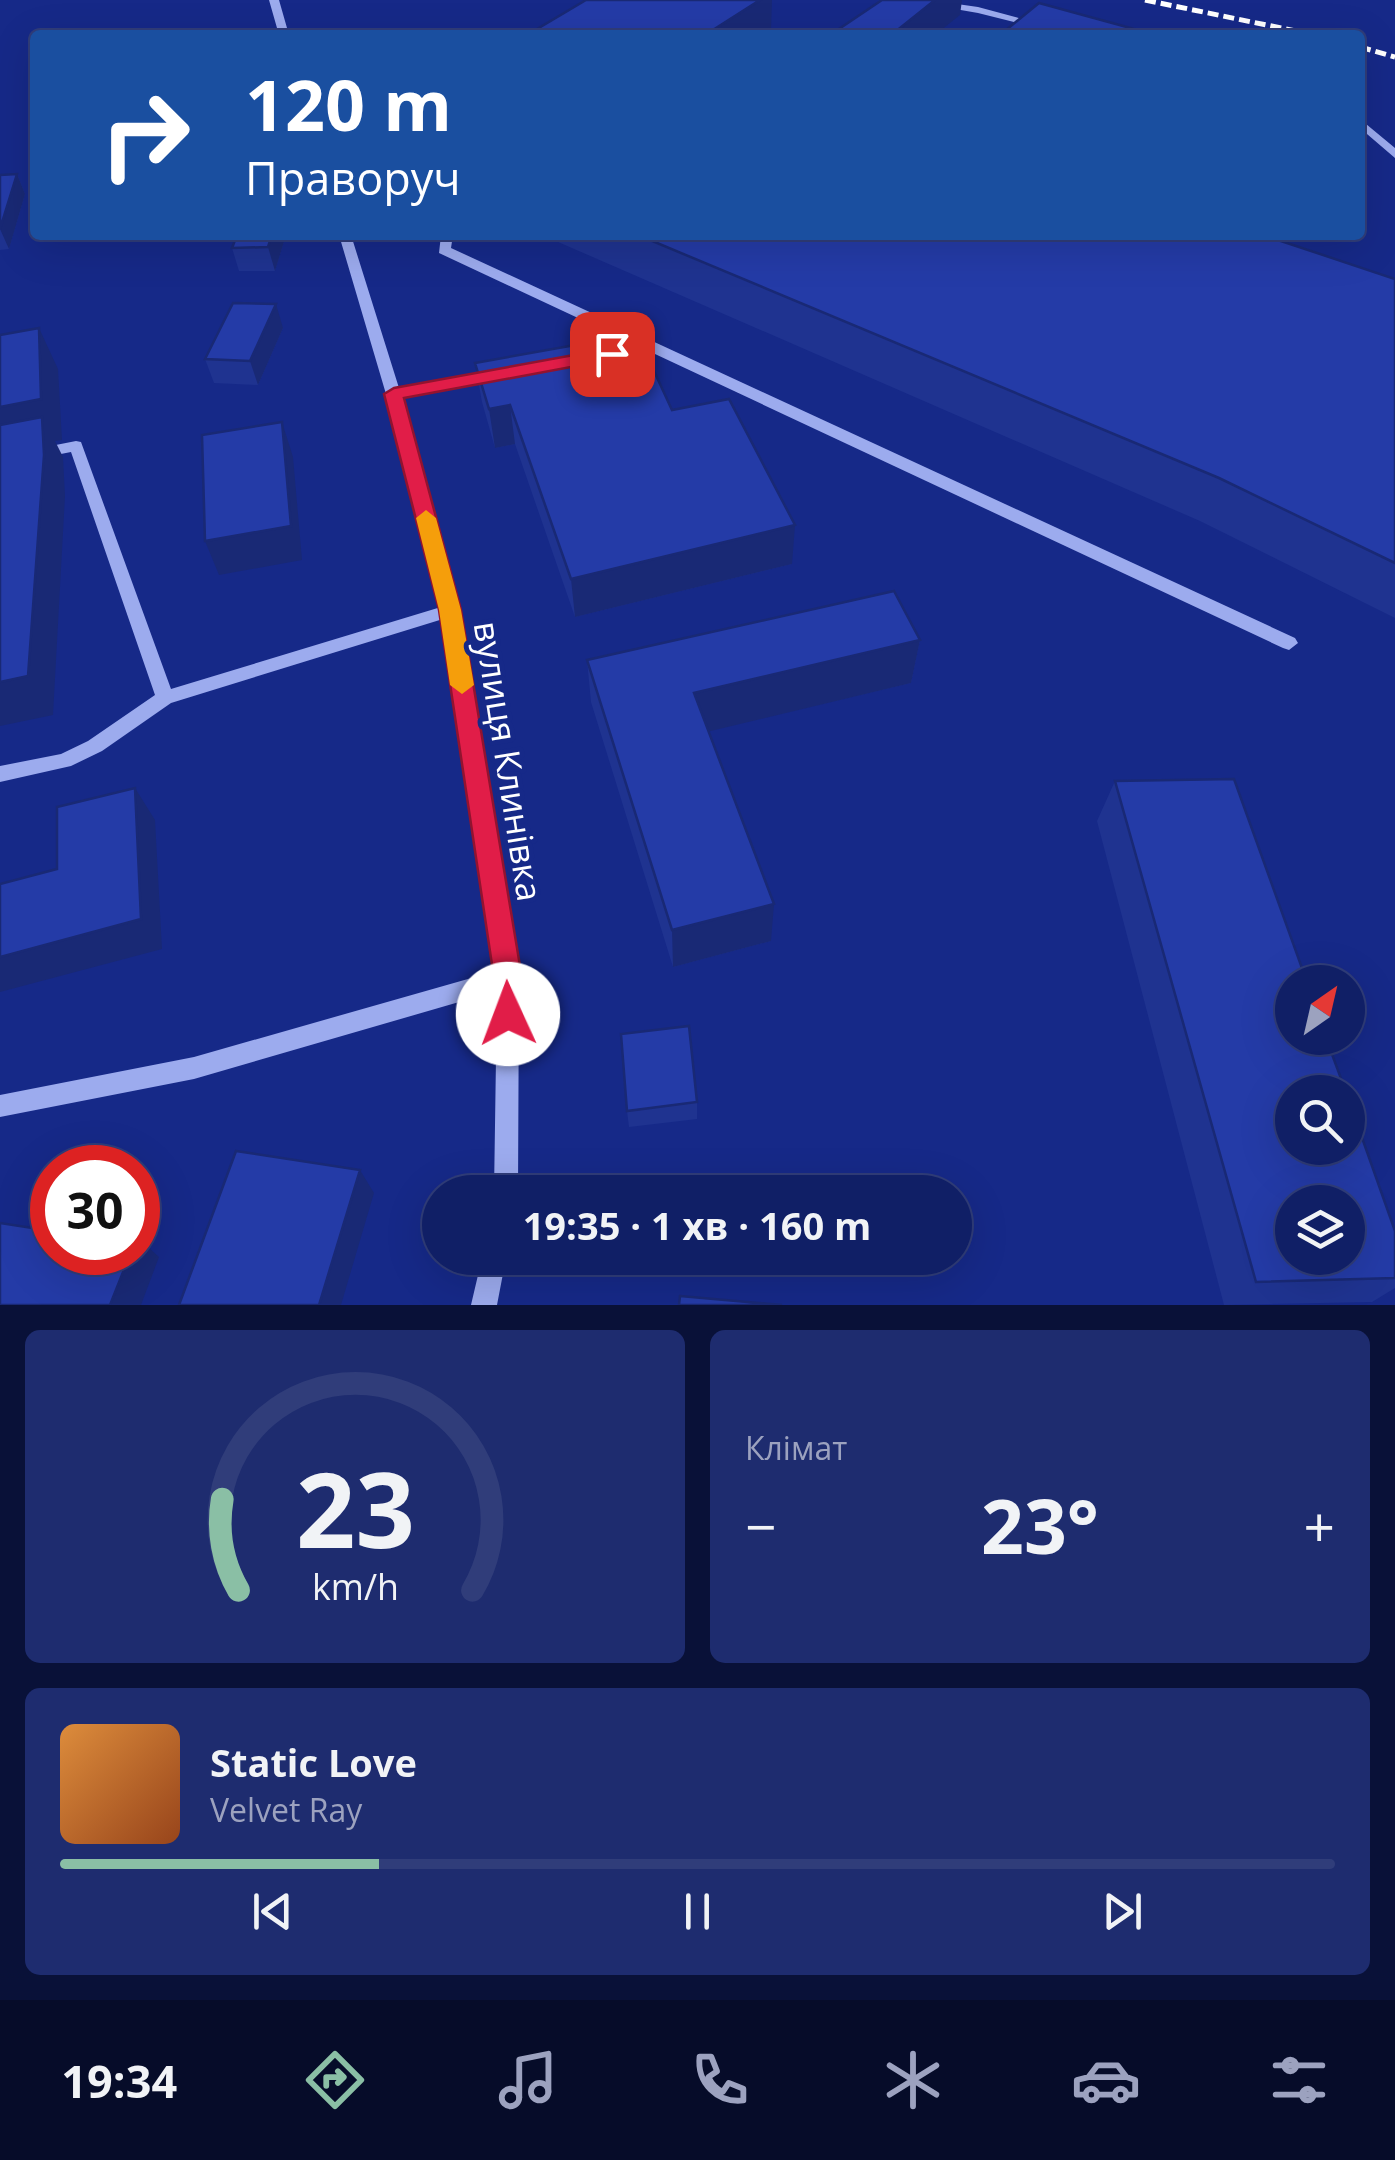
<!DOCTYPE html>
<html lang="uk">
<head>
<meta charset="utf-8">
<style>
  body { margin:0; font-family:"Open Sans",sans-serif; background:#1e2c6f; color:#f1f3f6; height:100vh; display:flex; flex-direction:column; font-size:38px; white-space:nowrap }
  * { box-sizing:border-box; margin:0 }
  p { font-size:32px; color:#9ca2bf }
  .icon { flex:none; width:55px; height:55px; fill:none; stroke:currentColor; stroke-width:2; stroke-linecap:round; stroke-linejoin:round }
  .map { position:relative; height:1305px; overflow:hidden }
  .drawer { display:flex; flex-direction:column; gap:25px; padding:25px; background:#091138; flex:1 }
  .drawer>* { flex:none }
  .hud { position:absolute; left:30px; top:30px; width:1335px; height:210px; border-radius:10px; box-shadow:0 10px 40px #0002,0 0 0 2px #303d7a; background:#1a4fa0; color:#fff; overflow:hidden }
  .needle { width:65px; rotate:34deg }
  .controls { position:absolute; left:1275px; top:965px; display:grid; gap:20px }
  .controls a { display:grid; place-items:center; width:90px; height:90px; border-radius:50%; background:#101f66; box-shadow:0 10px 40px #0002,0 0 0 2px #303d7a; font-size:50px }
  .speed { position:absolute; left:30px; top:1145px; display:flex; gap:20px; font-size:50px; font-weight:700; text-align:center }
  .speed>* { display:grid; place-content:center; width:130px; height:130px; border-radius:50%; background:#101f66; box-shadow:0 10px 40px #0002,0 0 0 2px #303d7a; line-height:1 }
  .speed .limit { border:15px solid #d22; background:#fff; color:#111 }
  .pin { position:absolute; display:grid; place-items:center; width:85px; height:85px; color:#fff; margin:-42px; border-radius:20px; box-shadow:0 5px 15px #0006 }
  .me { position:absolute; width:110px; margin:-55px; rotate:358deg; stroke-linejoin:round; filter:drop-shadow(0 0 8px #0008) }
  .turn { display:flex; align-items:center; gap:35px; height:210px; padding:0 50px; font-size:45px }
  .turn .icon { width:130px; height:130px; stroke-width:2.5 }
  .turn b { display:block; font-size:70px; line-height:85px }
  .big { font-size:75px; font-weight:700; line-height:1.1 }
  .drawer .tile { flex:1; display:flex; flex-direction:column; justify-content:center; gap:15px; min-width:0; padding:0 35px; border-radius:15px; background:#1e2c6f }
  .drawer .dial { align-items:center; gap:0 }
  .dial svg { height:260px; overflow:visible; fill:none; stroke:#303d7a; stroke-width:7; stroke-linecap:round; text-anchor:middle }
  .dial text { fill:#f1f3f6; stroke:none }
  .song { display:flex; align-items:center; gap:30px }
  .cover { width:120px; height:120px; border-radius:15px; background:linear-gradient(135deg,hsl(30 70% 55%),hsl(20 70% 35%)) }
  .played { height:10px; border-radius:5px; background:linear-gradient(90deg,#8abfa5 25%,#303d7a 25%) }
  .keys { display:flex; justify-content:space-around; direction:ltr }
  .heat { display:flex; justify-content:space-between; align-items:center; font-size:55px; direction:ltr }
  .drawer .tiles { flex:1; display:grid; gap:25px; grid-template-columns:1fr 1fr }
  .tile:last-child { grid-column:span 2 }
  .trip { position:absolute; left:422px; top:1175px; width:550px; height:100px; border-radius:50px; background:#101f66; box-shadow:0 10px 40px #0002,0 0 0 2px #303d7a; font-weight:700; line-height:100px; text-align:center }
  .tab-bar { display:flex; height:160px; justify-content:space-around; align-items:center; background:#060c29; color:#9ca2bf }
  .tab-bar .icon { width:70px; height:70px }
  .tab-bar .selected { color:#8abfa5 }
  .tab-bar b { font-size:45px; color:#f1f3f6 }
  .map>svg:first-child { display:block }
  .lines { fill:none; stroke-linecap:round; stroke-linejoin:round }
  .minor { fill:#9cabee; fill-rule:evenodd }
  .rail { stroke:#fff; stroke-width:5; stroke-dasharray:11 5; stroke-linecap:butt }
  .wall { fill:#1f3390 }
  .shaded-wall { fill:#192975 }
  .building { fill:#243ba7; stroke:#192975; stroke-width:2.5; fill-rule:evenodd }
  .route { fill:#e11d48; stroke:#92132f; stroke-width:2.5 }
  .slow { fill:#f59e0b }
  .labels { text-anchor:middle; dominant-baseline:central; stroke-width:10; stroke-linejoin:round; paint-order:stroke }
  .street-label { font-size:35px; fill:#fff; stroke:#162988 }
</style>
</head>
<body>
<div class="map">
<svg width="1395" height="1305" viewBox="0 0 1395 1305">
  <rect width="100%" height="100%" fill="#162988"/>
  <g class="lines">
    <!-- minor -->
    <path class="minor" d="M269,0H279L289,35H279Z
      M903,0H929L978,7L1082,35H1065L978,13Z
      M1360,119L1395,148V158L1360,128Z
      M339,235H351L399,388L501,370L508,374L501,378L401,397L459,610L519,978L518,1192H494L497,991L194,1079L0,1117V1095L194,1057L496,971L443,619L171,703L102,751L71,766L0,782V766L61,754L88,741L155,695L71,452L0,466V456L76,441L81,442L171,689L441,607L386,394Z
      M441,235H453L451,248L1295,638L1298,643L1289,650L1283,648L439,253Z
      M482,1258H506L497,1305H471Z"/>
    <!-- rail -->
    <path class="rail" d="M1145,0L1315,35
      M1360,47L1395,57"/>
  </g>
  <!-- wall -->
  <path class="wall" d="M17,174L25,194L9,249L0,250V175Z
    M286,235L275,271H239L232,248Z
    M542,235H1263L1395,279V618L1200,521Z
    M283,328L258,385L214,383L205,359Z
    M475,363L672,410L792,564L575,617L515,444L495,448L482,402Z
    M920,640L911,683L708,731L771,941L673,967L591,702L587,660Z
    M1115,781L1395,1231V1288L1372,1302L1224,1305L1097,821Z
    M697,1102V1119L629,1127L627,1111Z"/>
  <!-- shaded-wall -->
  <path class="shaded-wall" d="M760,0H772L771,31L764,35H705Z
    M935,0H962L960,15L935,35H899L900,28Z
    M17,174L25,194L9,249L0,229Z
    M272,235H286L275,271L268,247Z
    M276,304L283,328L258,385L250,361Z
    M39,328L58,369L62,440L55,441L63,457L65,496L53,715L0,726V407Z
    M510,405L515,444L495,448L489,409Z
    M282,422L293,457L302,560L219,575L205,541Z
    M795,525L792,564L575,617L571,579Z
    M920,640L911,683L694,735V693Z
    M135,788L155,820L162,949L0,992V957Z
    M774,904L771,941L673,967L672,930Z
    M360,1170L374,1193L341,1305H319Z
    M138,1238L159,1257L141,1305H110L131,1252H138Z"/>
  <!-- building -->
  <path class="building" d="M586,0H760L705,35H527Z
    M882,0H935L900,28L923,35H830Z
    M1039,3L1156,35H1000Z
    M17,174L0,229V175Z
    M237,235H272L268,247L232,248Z
    M638,235H1263L1395,279V563L1219,478Z
    M233,303L276,304L250,361L205,359Z
    M39,328L41,399L0,407V335Z
    M637,334L672,410L729,399L795,525L571,579L510,405L489,409L475,363Z
    M42,417L44,455L28,676L0,682V425Z
    M282,422L291,526L205,541L202,435Z
    M894,591L920,640L694,693L774,904L672,930L587,660Z
    M1234,779L1307,982H1292V1038H1326L1346,1092H1292V1148H1348V1098L1395,1231V1278L1256,1282L1115,781ZM1292,1202H1348V1258H1292Z
    M135,788L141,919L0,957V884L57,869V807Z
    M689,1026L697,1102L627,1111L621,1034Z
    M236,1151L360,1170L319,1305H179Z
    M0,1223L52,1231V1252H131L110,1305H0Z
    M680,1296L782,1305H679Z"/>
  <!-- route -->
  <path class="route" d="M612,348L619,350V358L404,398L461,610L522,978V1014L518,1023L508,1027L498,1023L494,1014V978L439,610L384,394L394,388Z"/>
  <!-- slow -->
  <path class="slow" d="M426,510L436,518L461,610L474,685L462,694L450,685L439,610L416,518Z"/>
  <g class="labels">
    <!-- street labels -->
    <g class="street-label">
      <text transform="translate(509 761) rotate(81)">вулиця Клинівка</text>
    </g>
  </g>
</svg>
<div class="controls">
<a><svg class="needle" viewBox="-14 -14 28 28"><path d="M0-13l5 13h-10z" fill="#e53935"/><path d="M0 13l5-13h-10z" fill="#9ca2bf"/></svg></a>
<a><svg class="icon" aria-label="search" viewBox="0 0 24 24"><circle cx="10" cy="10" r="6"/><path d="M15 15l6 6"/></svg></a>
<a><svg class="icon" aria-label="layers" viewBox="0 0 24 24"><path d="M12 4l9 5-9 5-9-5zM3 14l9 5 9-5"/></svg></a>
</div>
<div class="speed"><div class="limit">30</div></div>
<div class="pin" style="left:612px;top:354px;background:#d93025"><svg class="icon" aria-label="arrive" viewBox="0 0 24 24"><path d="M6 21V4h12l-3 4 3 4H6"/></svg></div>
<svg class="me" style="left:508px;top:1014px" viewBox="-20 -20 40 40"><circle r="19" fill="#fff"/><path d="M0-13L10 11 0 6-10 11z" fill="#e11d48"/></svg>
<div class="trip">19:35 · 1 хв · 160 m</div>
<div class="hud">
<div class="turn"><svg class="icon" aria-label="right" viewBox="0 0 24 24"><path d="M7 20v-9h11M14 6l5 5-5 5"/></svg><div><b>120 m</b>Праворуч</div></div>
</div>
</div>
<section class="drawer">
<div class="tiles">
<div class="tile dial"><svg viewBox="0 0 100 80">
<path d="M14 69A42 42 0 1 1 86 69"/>
<path d="M14 69A42 42 0 0 1 9 41" stroke="#8abfa5"/>
<text x="50" y="56" font-size="32" font-weight="700">23</text>
<text x="50" y="72" font-size="11">km/h</text>
</svg></div>
<div class="tile"><p>Клімат</p>
<div class="heat"><a>−</a><b class="big">23°</b><a>+</a></div>
</div>
<div class="tile">
<div class="song"><i class="cover"></i><div><b>Static Love</b><p>Velvet Ray</p></div></div>
<div class="played"></div>
<div class="keys"><svg class="icon" aria-label="previous" viewBox="0 0 24 24"><path d="M18 5L8 12l10 7zM5 5v14"/></svg><svg class="icon" aria-label="pause" viewBox="0 0 24 24"><path d="M8 5v14M16 5v14"/></svg><svg class="icon" aria-label="next" viewBox="0 0 24 24"><path d="M6 5l10 7-10 7zM19 5v14"/></svg></div>
</div>
</div>
</section>
<nav class="tab-bar">
<b>19:34</b>
<svg class="icon selected" aria-label="directions" viewBox="0 0 24 24"><path d="M12 3l9 9-9 9-9-9zM9 14v-3h6M13 9l2 2-2 2"/></svg>
<svg class="icon" aria-label="music" viewBox="0 0 24 24"><path d="M9 18V5l10-2v13"/><circle cx="6" cy="18" r="3"/><circle cx="16" cy="16" r="3"/></svg>
<svg class="icon" aria-label="phone" viewBox="0 0 24 24"><path d="M5 4h4l2 5-3 2q2 4 5 5l2-3 5 2v4C11 20 4 13 5 4z"/></svg>
<svg class="icon" aria-label="climate" viewBox="0 0 24 24"><path d="M12 3v18M4 7l16 10M4 17L20 7"/></svg>
<svg class="icon" aria-label="car" viewBox="0 0 24 24"><path d="M5 17H2v-5l4-1 3-4h7l3 4 3 1v5h-3M9 17h6M6 11h13"/><circle cx="7" cy="17" r="2"/><circle cx="17" cy="17" r="2"/></svg>
<svg class="icon" aria-label="filters" viewBox="0 0 24 24"><path d="M4 7h16M4 17h16"/><circle cx="9" cy="7" r="2"/><circle cx="15" cy="17" r="2"/></svg>
</nav>
</body>
</html>
